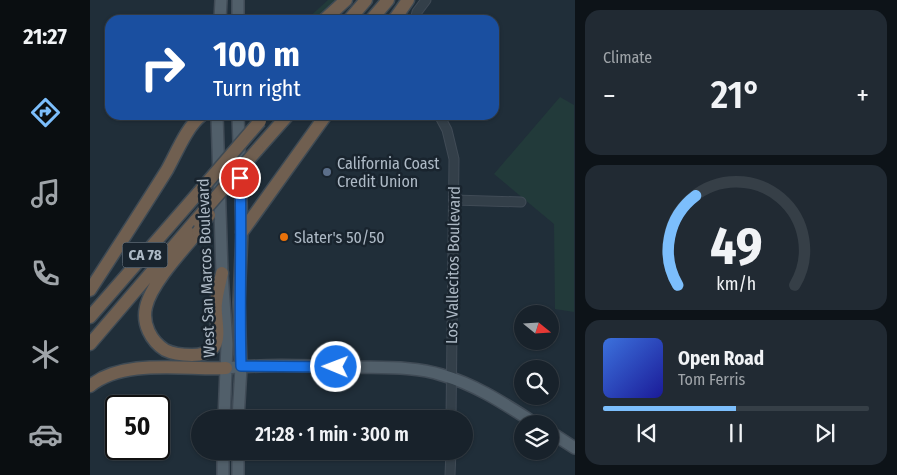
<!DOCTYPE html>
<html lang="en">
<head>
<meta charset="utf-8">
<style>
  body { margin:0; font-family:"Fira Sans Condensed",sans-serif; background:#212a33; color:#f1f3f6; height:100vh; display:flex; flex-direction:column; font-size:19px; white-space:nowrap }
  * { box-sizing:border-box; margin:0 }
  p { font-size:16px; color:#9fa4a9 }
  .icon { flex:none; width:28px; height:28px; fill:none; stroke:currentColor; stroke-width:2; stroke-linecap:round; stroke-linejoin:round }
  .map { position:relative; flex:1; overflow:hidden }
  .panel { display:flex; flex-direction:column; gap:10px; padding:10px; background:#0d1318; width:322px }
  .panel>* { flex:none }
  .guide { position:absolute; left:15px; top:15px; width:394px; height:105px; border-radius:15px; box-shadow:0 1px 4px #0004,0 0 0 1px #363f47; background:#1a4fa0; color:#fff; overflow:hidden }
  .needle { width:32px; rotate:108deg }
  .fabs { position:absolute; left:424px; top:305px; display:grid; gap:10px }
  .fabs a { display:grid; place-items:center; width:45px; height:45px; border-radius:50%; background:#18222b; box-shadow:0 1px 4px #0004,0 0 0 1px #363f47; font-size:25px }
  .speed { position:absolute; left:15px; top:395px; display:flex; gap:10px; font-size:25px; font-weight:700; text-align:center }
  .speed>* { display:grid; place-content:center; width:65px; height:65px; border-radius:50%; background:#18222b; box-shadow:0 1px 4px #0004,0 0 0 1px #363f47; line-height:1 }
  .speed .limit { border:2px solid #111; border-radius:8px; background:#fff; color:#111 }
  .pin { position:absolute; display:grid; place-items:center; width:42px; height:42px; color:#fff; margin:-21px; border:2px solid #fff; border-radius:50%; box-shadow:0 1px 5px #0007 }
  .me { position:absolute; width:55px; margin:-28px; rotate:271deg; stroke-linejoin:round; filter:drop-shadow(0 0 4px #0008) }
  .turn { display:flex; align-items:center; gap:18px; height:105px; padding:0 25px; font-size:22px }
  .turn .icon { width:65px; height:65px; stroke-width:2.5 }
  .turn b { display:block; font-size:35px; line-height:42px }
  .big { font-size:38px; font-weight:600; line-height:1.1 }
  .panel .widget { flex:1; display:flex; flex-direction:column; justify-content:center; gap:8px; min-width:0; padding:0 18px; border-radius:15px; background:#212a33 }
  .panel .dial { align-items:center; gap:0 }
  .dial svg { height:130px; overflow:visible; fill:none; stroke:#363f47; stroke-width:7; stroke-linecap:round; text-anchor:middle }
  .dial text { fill:#f1f3f6; stroke:none }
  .song { display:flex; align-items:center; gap:15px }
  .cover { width:60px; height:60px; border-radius:8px; background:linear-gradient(135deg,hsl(220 70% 55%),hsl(240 70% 35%)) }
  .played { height:5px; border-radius:2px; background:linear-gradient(90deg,#7cbefc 50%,#363f47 50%) }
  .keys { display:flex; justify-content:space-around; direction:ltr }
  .heat { display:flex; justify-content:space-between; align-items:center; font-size:28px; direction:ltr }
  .trip { position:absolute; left:101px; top:410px; width:282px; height:50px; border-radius:25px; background:#18222b; box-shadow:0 1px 4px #0004,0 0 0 1px #363f47; font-weight:600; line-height:50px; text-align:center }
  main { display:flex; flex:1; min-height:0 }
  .menu { display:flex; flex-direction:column; width:90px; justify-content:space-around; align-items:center; background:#0a0e11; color:#9fa4a9 }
  .menu .icon { width:35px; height:35px }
  .menu .selected { color:#7cbefc }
  .menu b { font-size:22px; color:#f1f3f6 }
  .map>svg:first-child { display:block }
  .green { fill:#223a3a }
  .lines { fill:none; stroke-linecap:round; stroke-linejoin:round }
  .minor-casing { stroke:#404b56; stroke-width:11 }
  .major-casing { stroke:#404b56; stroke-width:14 }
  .highway-casing { stroke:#3e4a54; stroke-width:15 }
  .minor { stroke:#333f49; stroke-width:9 }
  .major { stroke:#515f6a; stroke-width:11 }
  .highway { stroke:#705f50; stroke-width:12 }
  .highway-bridge-casing { stroke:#3e4a54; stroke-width:15; stroke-linecap:butt }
  .highway-bridge { stroke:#705f50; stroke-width:12 }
  .route-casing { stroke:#114b97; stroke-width:12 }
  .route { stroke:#1a73e8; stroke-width:9 }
  .service-dot { fill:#5c6f8a; stroke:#19242e; stroke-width:2 }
  .food-dot { fill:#e8710a; stroke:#19242e; stroke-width:2 }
  .labels { text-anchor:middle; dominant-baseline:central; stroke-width:5; stroke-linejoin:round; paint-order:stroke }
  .shield { fill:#19242e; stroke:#818d98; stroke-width:1 }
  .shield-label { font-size:15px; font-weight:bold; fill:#aebac6 }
  .poi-label { font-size:16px; fill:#aebac6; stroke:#19242e; text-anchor:start }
  .street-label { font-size:16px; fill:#aebac6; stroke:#19242e }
</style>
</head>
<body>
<main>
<nav class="menu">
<b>21:27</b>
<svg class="icon selected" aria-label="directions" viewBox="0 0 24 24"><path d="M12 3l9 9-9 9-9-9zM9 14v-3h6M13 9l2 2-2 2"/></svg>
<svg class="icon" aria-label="music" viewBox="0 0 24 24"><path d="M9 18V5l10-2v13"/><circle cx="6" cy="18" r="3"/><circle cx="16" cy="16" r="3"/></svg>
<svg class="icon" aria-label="phone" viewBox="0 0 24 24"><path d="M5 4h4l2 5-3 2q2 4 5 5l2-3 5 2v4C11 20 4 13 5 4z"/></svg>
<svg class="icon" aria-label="climate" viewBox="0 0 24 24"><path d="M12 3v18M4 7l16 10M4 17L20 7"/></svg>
<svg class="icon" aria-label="car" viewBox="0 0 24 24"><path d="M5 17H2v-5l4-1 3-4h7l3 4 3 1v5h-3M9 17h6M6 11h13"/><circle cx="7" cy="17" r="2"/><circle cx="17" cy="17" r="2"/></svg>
</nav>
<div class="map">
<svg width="485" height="475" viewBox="0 0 485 475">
  <rect width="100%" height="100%" fill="#202e39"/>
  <!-- green -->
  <path class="green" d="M238,0H249L228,20H216Z
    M470,97L484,105V312L465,309L464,224L404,174Z"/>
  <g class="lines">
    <!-- minor casing -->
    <g class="minor-casing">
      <path id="minor" d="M325,20L327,12L336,0
        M349,115L357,130L364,159L361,419
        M364,200L431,202
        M360,475L361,451"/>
    </g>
    <!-- major casing -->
    <g class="major-casing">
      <path id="major" d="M130,20L131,0
        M148,20V0
        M127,115L132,273L137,344L134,419
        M136,368C178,364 220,366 261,367C291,368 324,366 352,375C387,385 416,405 446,424
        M148,419L151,367L149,302L152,232L148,115
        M460,432L485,448
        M133,475V451
        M148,475V451"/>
    </g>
    <!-- highway casing -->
    <g class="highway-casing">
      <path id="highway" d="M234,20L256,0
        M259,20L276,0
        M281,20L298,0
        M304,20L318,0
        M167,150L198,115
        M108,232C92,251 61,284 56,307C52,324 61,341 75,350C83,354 93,355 102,355C109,355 117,354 123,348C132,337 124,316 126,303C127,293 130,282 132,273
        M152,232L236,115
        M0,290C26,250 52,210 77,170C86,154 97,126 112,115
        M0,317L109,192
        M0,344L106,220
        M0,386C34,358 95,370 136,368"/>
    </g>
    <!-- minor -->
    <use href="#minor" class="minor"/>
    <!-- major -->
    <use href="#major" class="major"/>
    <!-- highway -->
    <use href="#highway" class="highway"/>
    <!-- highway-bridge casing -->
    <g class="highway-bridge-casing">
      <path id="highway-bridge" d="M109,192L170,121
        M106,220L167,150
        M108,232L119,215"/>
    </g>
    <!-- highway-bridge -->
    <use href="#highway-bridge" class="highway-bridge"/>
  </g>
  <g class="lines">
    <!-- route casing -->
    <g class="route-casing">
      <path id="route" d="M150,178C152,241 149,303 151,366L246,367"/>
    </g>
    <!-- route -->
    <use href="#route" class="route"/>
  </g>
  <!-- markers -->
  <circle class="service-dot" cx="237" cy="172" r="5"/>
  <circle class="food-dot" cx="194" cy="237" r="5"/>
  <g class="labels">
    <!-- shield labels -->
    <rect class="shield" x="32.5" y="242.5" width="45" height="25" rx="4"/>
    <g class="shield-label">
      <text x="55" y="255">CA 78</text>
    </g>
    <!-- poi labels -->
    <g class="poi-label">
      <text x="247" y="163">California Coast<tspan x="247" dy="18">Credit Union</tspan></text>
      <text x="204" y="237">Slater's 50/50</text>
    </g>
    <!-- street labels -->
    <g class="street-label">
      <text transform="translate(363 265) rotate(-89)">Los Vallecitos Boulevard</text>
      <text transform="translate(116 268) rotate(-92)">West San Marcos Boulevard</text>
    </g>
  </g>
</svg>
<div class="fabs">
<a><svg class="needle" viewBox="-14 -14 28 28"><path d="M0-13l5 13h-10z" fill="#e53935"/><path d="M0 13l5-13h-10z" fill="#9fa4a9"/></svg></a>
<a><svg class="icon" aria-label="search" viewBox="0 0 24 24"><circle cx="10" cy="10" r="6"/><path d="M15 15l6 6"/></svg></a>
<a><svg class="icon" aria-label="layers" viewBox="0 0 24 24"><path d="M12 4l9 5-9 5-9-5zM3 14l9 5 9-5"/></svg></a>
</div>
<div class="speed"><div class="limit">50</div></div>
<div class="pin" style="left:150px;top:178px;background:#d93025"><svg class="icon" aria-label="arrive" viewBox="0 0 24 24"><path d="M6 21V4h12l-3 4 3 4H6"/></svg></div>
<svg class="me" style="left:246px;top:367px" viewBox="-20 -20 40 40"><circle r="17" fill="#1a73e8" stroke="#fff" stroke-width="3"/><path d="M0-11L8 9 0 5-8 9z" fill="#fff"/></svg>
<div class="trip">21:28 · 1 min · 300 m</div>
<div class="guide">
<div class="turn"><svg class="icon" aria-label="right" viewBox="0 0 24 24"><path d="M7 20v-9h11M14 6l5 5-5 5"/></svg><div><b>100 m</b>Turn right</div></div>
</div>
</div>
<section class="panel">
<div class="widget"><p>Climate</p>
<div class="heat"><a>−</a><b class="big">21°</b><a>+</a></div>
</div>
<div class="widget dial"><svg viewBox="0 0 100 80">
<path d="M14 69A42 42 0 1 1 86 69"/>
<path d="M14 69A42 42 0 0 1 25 14" stroke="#7cbefc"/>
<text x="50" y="56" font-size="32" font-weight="700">49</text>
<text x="50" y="72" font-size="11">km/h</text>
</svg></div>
<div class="widget">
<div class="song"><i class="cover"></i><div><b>Open Road</b><p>Tom Ferris</p></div></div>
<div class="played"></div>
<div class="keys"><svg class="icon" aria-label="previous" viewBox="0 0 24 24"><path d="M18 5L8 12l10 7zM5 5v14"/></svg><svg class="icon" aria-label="pause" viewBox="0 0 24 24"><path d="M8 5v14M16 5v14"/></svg><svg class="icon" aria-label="next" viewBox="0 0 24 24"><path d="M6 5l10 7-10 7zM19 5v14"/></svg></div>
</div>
</section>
</main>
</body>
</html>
